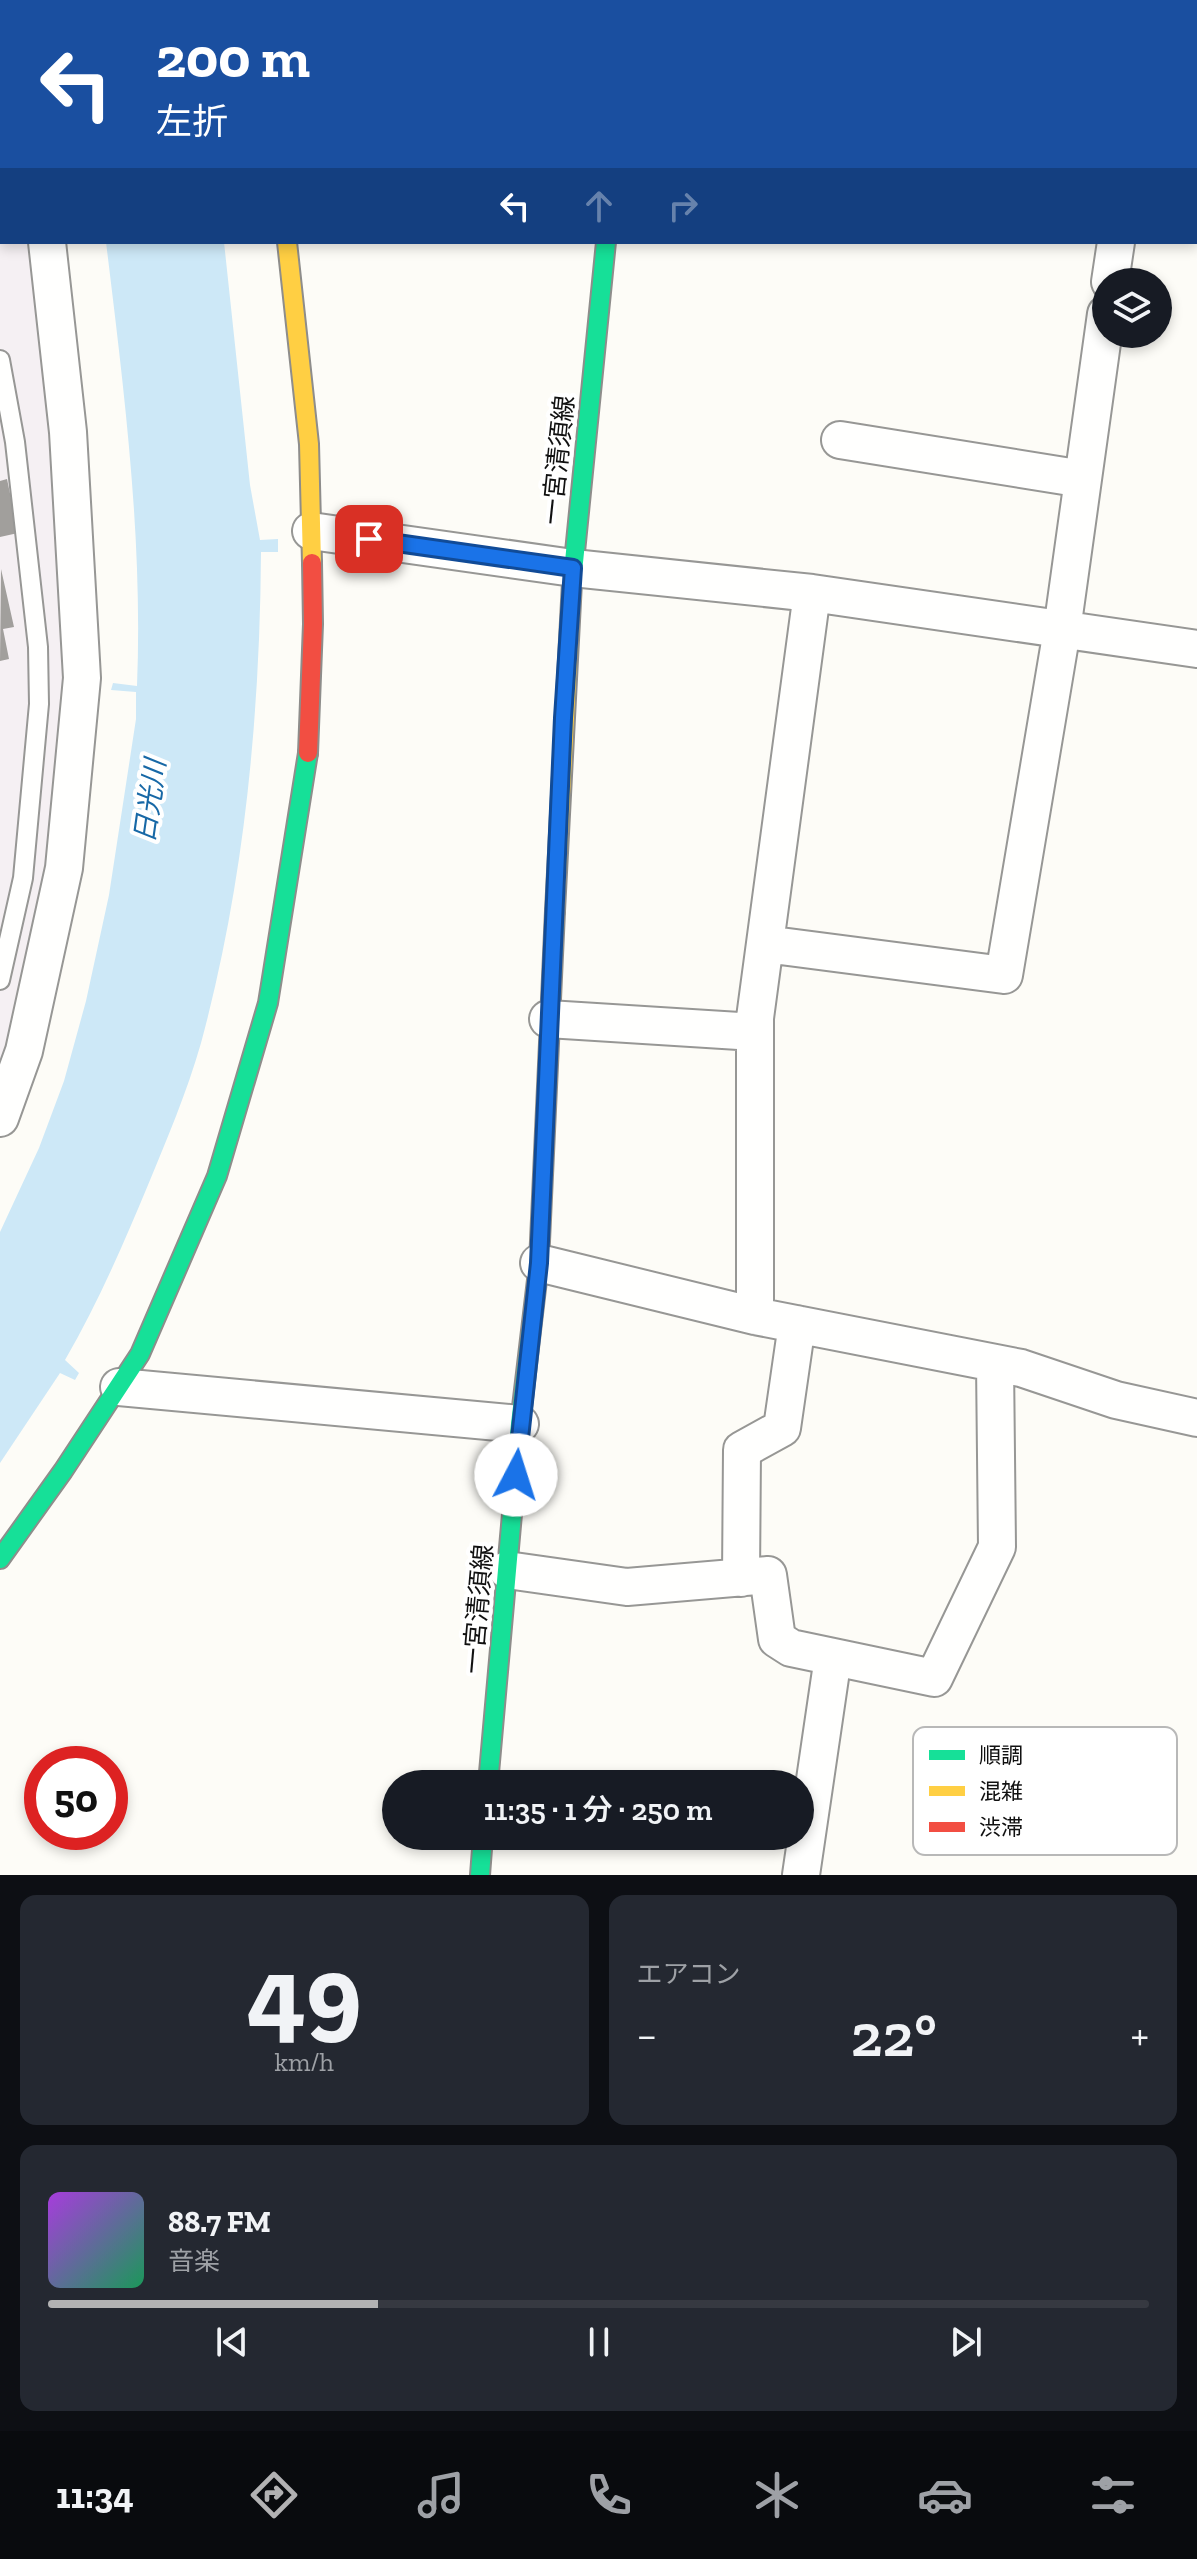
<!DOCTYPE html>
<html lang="ja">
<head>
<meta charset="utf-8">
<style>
  body { margin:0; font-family:"Zilla Slab","Noto Sans JP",serif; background:#242831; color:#f1f3f6; height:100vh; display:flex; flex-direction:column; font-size:30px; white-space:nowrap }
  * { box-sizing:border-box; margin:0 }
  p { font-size:26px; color:#9ea1a6 }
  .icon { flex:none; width:44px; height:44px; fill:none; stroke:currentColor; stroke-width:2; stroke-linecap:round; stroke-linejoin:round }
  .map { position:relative; height:1875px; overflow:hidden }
  .drawer { display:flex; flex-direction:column; gap:20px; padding:20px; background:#0d0f14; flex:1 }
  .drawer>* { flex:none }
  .top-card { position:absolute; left:0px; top:0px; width:1198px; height:244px; box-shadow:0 4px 12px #0003; background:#1a4fa0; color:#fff; overflow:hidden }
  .buttons { position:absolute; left:1092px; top:268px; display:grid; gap:16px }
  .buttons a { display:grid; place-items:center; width:80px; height:80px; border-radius:50%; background:#171b24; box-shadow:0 4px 12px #0003; font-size:40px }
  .speed { position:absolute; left:24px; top:1746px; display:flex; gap:16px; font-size:40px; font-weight:700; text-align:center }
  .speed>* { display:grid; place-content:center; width:104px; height:104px; border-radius:50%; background:#171b24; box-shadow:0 4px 12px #0003; line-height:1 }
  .speed .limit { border:12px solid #d22; background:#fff; color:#111 }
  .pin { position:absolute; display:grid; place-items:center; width:68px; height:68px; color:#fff; margin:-34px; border-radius:16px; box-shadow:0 4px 12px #0006 }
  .me { position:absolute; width:88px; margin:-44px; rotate:5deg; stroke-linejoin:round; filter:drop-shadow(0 0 6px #0008) }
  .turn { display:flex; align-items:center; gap:28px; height:168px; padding:0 24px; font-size:36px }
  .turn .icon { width:104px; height:104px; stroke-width:2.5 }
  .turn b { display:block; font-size:56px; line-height:68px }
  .lanes { display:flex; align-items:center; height:76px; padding:0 24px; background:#0003; justify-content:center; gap:40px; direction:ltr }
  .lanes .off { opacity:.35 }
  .big { font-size:60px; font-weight:600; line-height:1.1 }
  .drawer .widget { flex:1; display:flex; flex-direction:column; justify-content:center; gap:12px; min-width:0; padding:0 28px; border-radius:16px; background:#242831 }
  .drawer .dial { align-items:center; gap:0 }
  .dial b { font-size:104px; line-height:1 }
  .song { display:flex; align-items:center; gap:24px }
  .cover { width:96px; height:96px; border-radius:12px; background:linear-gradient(135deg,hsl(280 70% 55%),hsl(150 70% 35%)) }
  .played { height:8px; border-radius:4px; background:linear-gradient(90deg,#b2b2b3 30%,#363941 30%) }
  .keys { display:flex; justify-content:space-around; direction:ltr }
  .heat { display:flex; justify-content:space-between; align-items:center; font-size:44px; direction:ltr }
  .drawer .tiles { flex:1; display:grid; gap:20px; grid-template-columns:1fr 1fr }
  .widget:last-child { grid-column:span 2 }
  .trip { position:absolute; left:382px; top:1770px; width:432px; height:80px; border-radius:40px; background:#171b24; box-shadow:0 4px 12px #0003; font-weight:600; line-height:80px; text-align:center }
  .tabs { display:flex; height:128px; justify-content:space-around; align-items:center; background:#090b0e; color:#9ea1a6 }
  .tabs .icon { width:56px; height:56px }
  .tabs .selected { color:#b2b2b3 }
  .tabs b { font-size:36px; color:#f1f3f6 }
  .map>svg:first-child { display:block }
  .industrial { fill:#f5f0f3 }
  .water { fill:#cde8f7 }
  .building { fill:#a19f9c }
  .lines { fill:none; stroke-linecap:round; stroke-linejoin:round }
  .lane-casing { stroke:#979795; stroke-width:22 }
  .street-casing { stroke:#979795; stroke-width:40 }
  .fast-casing { stroke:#8e8d8b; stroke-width:22 }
  .slow-casing { stroke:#8e8d8b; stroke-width:22 }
  .jam-casing { stroke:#8e8d8b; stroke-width:22 }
  .lane { stroke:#fffffe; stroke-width:18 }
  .street { stroke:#fffffe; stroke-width:36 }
  .fast { stroke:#16e098; stroke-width:18 }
  .slow { stroke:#ffcf43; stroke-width:18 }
  .jam { stroke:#f24e42; stroke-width:18 }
  .route-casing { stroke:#114b97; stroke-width:20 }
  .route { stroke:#1a73e8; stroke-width:14 }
  .labels { text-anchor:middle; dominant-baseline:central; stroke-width:8; stroke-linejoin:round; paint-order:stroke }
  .street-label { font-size:26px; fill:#111; stroke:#fff }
  .water-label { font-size:28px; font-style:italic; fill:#1768a6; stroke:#fff }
  .key { fill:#fff; stroke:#b8b8b8; stroke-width:2 }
  .key-label { font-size:22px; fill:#111 }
</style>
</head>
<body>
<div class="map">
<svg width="1197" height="1875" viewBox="0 0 1197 1875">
  <rect width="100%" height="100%" fill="#fdfcf7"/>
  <!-- industrial -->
  <path class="industrial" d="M0,113L2,242H37L73,621L45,909L0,1072Z"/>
  <!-- water -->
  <path class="water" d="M106,242H224L250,485L260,540L278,539V552H261C260,717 244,884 201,1043C187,1092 167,1139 148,1185C123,1245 98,1303 65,1360L79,1373L75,1380L60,1373L0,1463V1232L39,1148L64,1081L86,1001L109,895L136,719V692L111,690L113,683L137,686C143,537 124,390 106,242Z"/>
  <!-- building -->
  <path class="building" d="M7,479L18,533L0,537V481Z
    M1,569L14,627L3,629L9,659L0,661Z"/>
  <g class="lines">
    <!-- lane casing -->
    <g class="lane-casing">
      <path id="lane" d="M0,360L15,442L38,647L39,704L23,878L0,980"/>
    </g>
    <!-- street casing -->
    <g class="street-casing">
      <path id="street" d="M21,0V2
        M251,0V2
        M881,0L894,2
        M1151,2L1152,0
        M1196,49H1197
        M1196,196H1197
        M1110,282L1116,242
        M840,440L1083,479
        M311,531L573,568L812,593L1197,649
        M765,944L1004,975L1062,630L1106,314
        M548,1019L755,1032
        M0,1118L24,1051L64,868L82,678L68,432L47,242
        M539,1263L755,1316L1021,1368L1116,1400L1197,1418
        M755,1316V1018L812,593
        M119,1387L520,1424
        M507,1570L627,1587L768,1575L777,1639L791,1648L934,1678L997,1547L995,1363
        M741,1578L742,1450L782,1428L797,1324
        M801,1875L833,1657"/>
    </g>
    <!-- fast casing -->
    <g class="fast-casing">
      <path id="fast" d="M173,0L188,2
        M0,78H2
        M572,582L606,242
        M0,1559L63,1471L140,1354L217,1176L268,1003L308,753
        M488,1784L520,1424L539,1263L555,911
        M480,1875L483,1836"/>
    </g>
    <!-- slow casing -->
    <g class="slow-casing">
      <path id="slow" d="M607,0V2
        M1196,154H1197
        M287,242L309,444L312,563
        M555,911L572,582"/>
    </g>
    <!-- jam casing -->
    <g class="jam-casing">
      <path id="jam" d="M555,0L570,2
        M1196,102L1197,103
        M308,753L313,624L312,563"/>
    </g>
    <!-- lane -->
    <use href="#lane" class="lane"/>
    <!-- street -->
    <use href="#street" class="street"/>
    <!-- fast -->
    <use href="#fast" class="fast"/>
    <!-- slow -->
    <use href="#slow" class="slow"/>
    <!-- jam -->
    <use href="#jam" class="jam"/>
  </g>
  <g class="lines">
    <!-- route casing -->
    <g class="route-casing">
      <path id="route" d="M369,539L573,568L563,718L539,1263L516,1475"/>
    </g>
    <!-- route -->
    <use href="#route" class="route"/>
  </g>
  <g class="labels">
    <!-- street labels -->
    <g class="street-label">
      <text transform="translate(558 460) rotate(-84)">一宮清須線</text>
      <text transform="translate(478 1609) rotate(-85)">一宮清須線</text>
    </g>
    <!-- water labels -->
    <g class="water-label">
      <text transform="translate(150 801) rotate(-82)">日光川</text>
    </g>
  </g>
  <!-- legend -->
  <rect x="913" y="1727" width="264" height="128" rx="12" class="key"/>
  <rect x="929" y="1750" width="36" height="10" fill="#16e098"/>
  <rect x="929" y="1786" width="36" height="10" fill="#ffcf43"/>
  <rect x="929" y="1822" width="36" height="10" fill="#f24e42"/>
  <g class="key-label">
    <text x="979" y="1763">順調</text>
    <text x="979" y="1799">混雑</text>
    <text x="979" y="1835">渋滞</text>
  </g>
</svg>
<div class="buttons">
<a><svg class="icon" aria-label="layers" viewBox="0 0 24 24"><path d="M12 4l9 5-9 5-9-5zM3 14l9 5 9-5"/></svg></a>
</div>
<div class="speed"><div class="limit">50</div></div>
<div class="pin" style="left:369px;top:539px;background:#d93025"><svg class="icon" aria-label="arrive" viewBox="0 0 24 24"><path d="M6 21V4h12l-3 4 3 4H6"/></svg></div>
<svg class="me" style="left:516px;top:1475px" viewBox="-20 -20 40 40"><circle r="19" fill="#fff"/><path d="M0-13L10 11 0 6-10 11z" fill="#1a73e8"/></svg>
<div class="trip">11:35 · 1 分 · 250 m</div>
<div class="top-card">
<div class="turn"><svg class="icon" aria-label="left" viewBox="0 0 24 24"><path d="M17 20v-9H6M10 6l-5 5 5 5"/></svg><div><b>200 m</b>左折</div></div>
<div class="lanes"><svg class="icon" aria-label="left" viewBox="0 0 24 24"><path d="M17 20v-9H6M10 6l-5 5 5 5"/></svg><svg class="icon off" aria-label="ahead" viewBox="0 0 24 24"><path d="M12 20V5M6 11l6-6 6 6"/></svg><svg class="icon off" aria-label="right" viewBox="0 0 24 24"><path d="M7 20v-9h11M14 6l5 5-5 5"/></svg></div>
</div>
</div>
<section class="drawer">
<div class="tiles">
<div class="widget dial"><b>49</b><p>km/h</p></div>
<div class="widget"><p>エアコン</p>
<div class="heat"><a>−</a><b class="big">22°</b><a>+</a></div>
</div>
<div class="widget">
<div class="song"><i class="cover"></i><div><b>88.7 FM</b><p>音楽</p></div></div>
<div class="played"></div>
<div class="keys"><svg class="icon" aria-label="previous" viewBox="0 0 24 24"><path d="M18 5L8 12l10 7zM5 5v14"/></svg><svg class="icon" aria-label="pause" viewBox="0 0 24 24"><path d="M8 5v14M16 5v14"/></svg><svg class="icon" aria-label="next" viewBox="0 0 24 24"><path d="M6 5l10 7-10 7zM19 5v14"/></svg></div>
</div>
</div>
</section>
<nav class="tabs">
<b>11:34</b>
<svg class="icon selected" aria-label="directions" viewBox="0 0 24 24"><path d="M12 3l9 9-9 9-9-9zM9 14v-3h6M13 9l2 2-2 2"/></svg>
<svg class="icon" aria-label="music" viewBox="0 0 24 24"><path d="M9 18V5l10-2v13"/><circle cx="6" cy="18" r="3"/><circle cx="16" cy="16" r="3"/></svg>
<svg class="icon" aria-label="phone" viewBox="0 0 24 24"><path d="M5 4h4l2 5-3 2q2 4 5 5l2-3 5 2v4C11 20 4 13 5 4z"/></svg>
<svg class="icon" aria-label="climate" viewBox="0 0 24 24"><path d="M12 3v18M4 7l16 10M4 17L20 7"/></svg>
<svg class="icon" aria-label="car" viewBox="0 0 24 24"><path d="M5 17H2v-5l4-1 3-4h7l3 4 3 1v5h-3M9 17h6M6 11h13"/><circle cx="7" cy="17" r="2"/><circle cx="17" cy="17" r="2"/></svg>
<svg class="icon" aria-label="filters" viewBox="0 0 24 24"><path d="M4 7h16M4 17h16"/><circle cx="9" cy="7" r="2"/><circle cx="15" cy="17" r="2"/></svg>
</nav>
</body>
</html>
